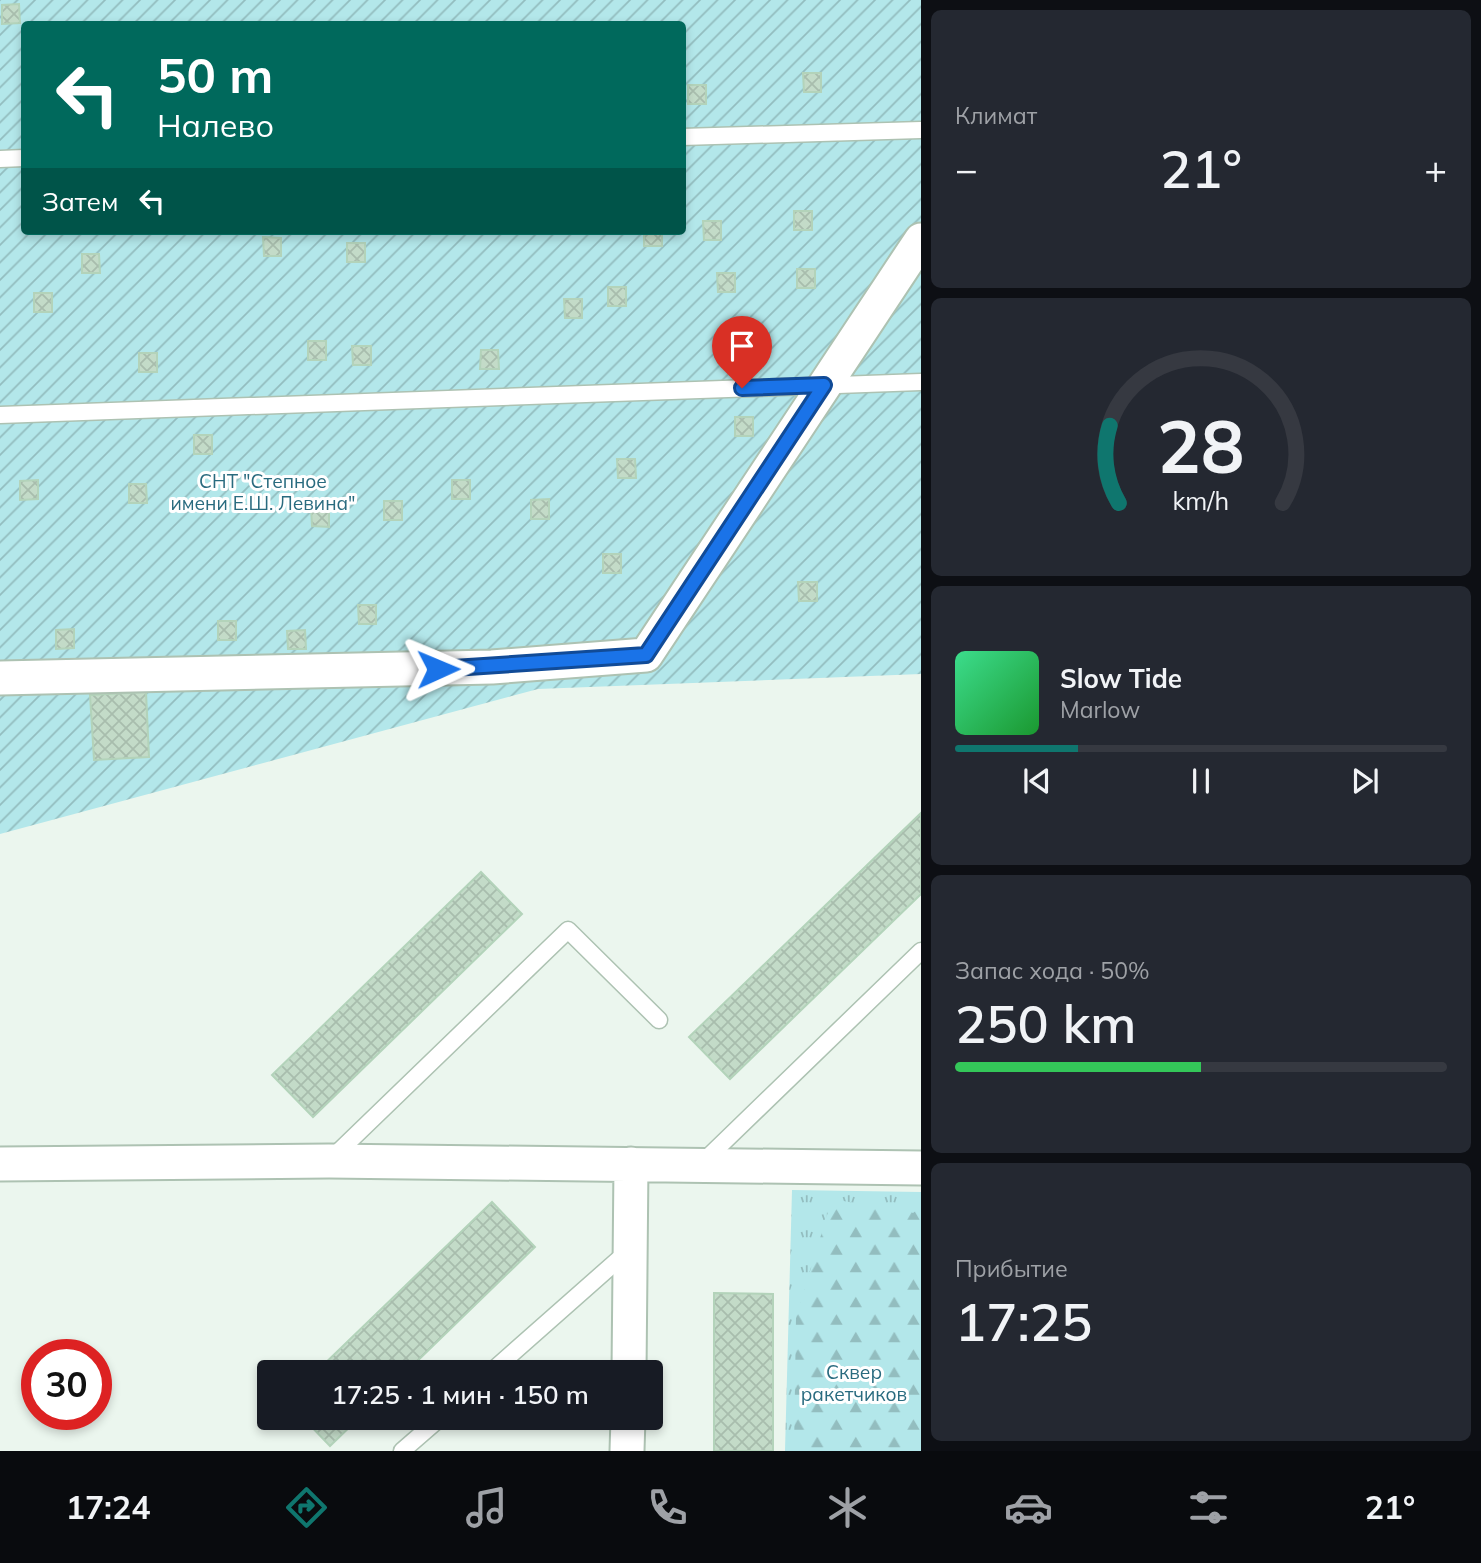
<!DOCTYPE html>
<html lang="ru">
<head>
<meta charset="utf-8">
<style>
  body { margin:0; font-family:Mulish,sans-serif; background:#242831; color:#f1f3f6; height:100vh; display:flex; flex-direction:column; font-size:26px; white-space:nowrap }
  * { box-sizing:border-box; margin:0 }
  p { font-size:23px; color:#9ea1a6 }
  .icon { flex:none; width:38px; height:38px; fill:none; stroke:currentColor; stroke-width:2; stroke-linecap:round; stroke-linejoin:round }
  .map { position:relative; flex:1; overflow:hidden }
  .sheet { display:flex; flex-direction:column; gap:10px; padding:10px; background:#0d0f14; width:560px }
  .sheet>* { flex:none }
  .guide { position:absolute; left:21px; top:21px; width:665px; height:214px; border-radius:7px; box-shadow:0 4px 10px #0003; background:#00695c; color:#fff; overflow:hidden }
  .speed { position:absolute; left:21px; top:1339px; display:flex; gap:14px; font-size:35px; font-weight:700; text-align:center }
  .speed>* { display:grid; place-content:center; width:91px; height:91px; border-radius:50%; background:#171b24; box-shadow:0 4px 10px #0003; line-height:1 }
  .speed .limit { border:10px solid #d22; background:#fff; color:#111 }
  .pin { position:absolute; display:grid; place-items:center; width:60px; height:60px; color:#fff; margin:-72px -30px; border-radius:50% 50% 50% 0; rotate:-45deg; box-shadow:0 0 7px #0007 }
  .pin .icon { rotate:45deg }
  .me { position:absolute; width:77px; margin:-38px; rotate:89deg; stroke-linejoin:round; filter:drop-shadow(0 0 5px #0008) }
  .turn { display:flex; align-items:center; gap:24px; height:147px; padding:0 21px; font-size:32px }
  .turn .icon { width:91px; height:91px; stroke-width:2.5 }
  .turn b { display:block; font-size:49px; line-height:60px }
  .then { display:flex; align-items:center; height:66px; padding:0 21px; background:#0003; gap:14px; font-size:26px }
  .big { font-size:52px; font-weight:600; line-height:1.1 }
  .sheet .card { flex:1; display:flex; flex-direction:column; justify-content:center; gap:10px; min-width:0; padding:0 24px; border-radius:10px; background:#242831 }
  .sheet .dial { align-items:center; gap:0 }
  .dial svg { height:182px; overflow:visible; fill:none; stroke:#363941; stroke-width:7; stroke-linecap:round; text-anchor:middle }
  .dial text { fill:#f1f3f6; stroke:none }
  .song { display:flex; align-items:center; gap:21px }
  .cover { width:84px; height:84px; border-radius:10px; background:linear-gradient(135deg,hsl(150 70% 55%),hsl(130 70% 35%)) }
  .played { height:7px; border-radius:4px; background:linear-gradient(90deg,#0f766e 25%,#363941 25%) }
  .keys { display:flex; justify-content:space-around; direction:ltr }
  .heat { display:flex; justify-content:space-between; align-items:center; font-size:38px; direction:ltr }
  .charge { height:10px; border-radius:5px; background:linear-gradient(90deg,#34c759 50%,#363941 0) }
  .trip { position:absolute; left:257px; top:1360px; width:406px; height:70px; border-radius:7px; background:#171b24; box-shadow:0 4px 10px #0003; font-weight:600; line-height:70px; text-align:center }
  .menu { display:flex; height:112px; justify-content:space-around; align-items:center; background:#090b0e; color:#9ea1a6 }
  .menu .icon { width:49px; height:49px }
  .menu .active { color:#0f766e }
  .menu b { font-size:32px; color:#f1f3f6 }
  main { display:flex; flex:1; min-height:0 }
  .map>svg:first-child { display:block }
  .grass { fill:url(#grass-tufts) }
  .forest { fill:url(#forest-firs) }
  .garden { fill:url(#garden-furrows); fill-rule:evenodd }
  .building { fill:url(#building-cross-hatch); stroke:#b3d3ba; stroke-width:2 }
  .lines { fill:none; stroke-linecap:round; stroke-linejoin:round }
  .service-casing { stroke:#adc2b2; stroke-width:19 }
  .minor-casing { stroke:#adc2b2; stroke-width:37 }
  .service { stroke:#fff; stroke-width:16 }
  .minor { stroke:#fff; stroke-width:33 }
  .route-casing { stroke:#114b97; stroke-width:18 }
  .route { stroke:#1a73e8; stroke-width:12 }
  .labels { text-anchor:middle; dominant-baseline:central; stroke-width:6; stroke-linejoin:round; paint-order:stroke }
  .park-label { font-size:19px; fill:#296b7f; stroke:#fff }
</style>
</head>
<body>
<main>
<div class="map">
<svg width="921" height="1451" viewBox="0 0 921 1451">
  <defs>
    <pattern id="grass-tufts" width="24" height="20" patternUnits="userSpaceOnUse" patternTransform="scale(1.75)"><rect width="24" height="20" fill="#b3e7ea"/><path d="M3 7l-1-3M5 7V3M7 7l1-3M15 17l-1-3M17 17v-4M19 17l1-3" fill="none" stroke="#93bdbf"/></pattern>
    <pattern id="forest-firs" width="22" height="20" patternUnits="userSpaceOnUse" patternTransform="scale(1.75)"><rect width="22" height="20" fill="#b3e7ea"/><path d="M5 1l3.5 6h-7zM16 11l3.5 6h-7z" fill="#93bdbf"/></pattern>
    <pattern id="garden-furrows" width="10" height="10" patternUnits="userSpaceOnUse" patternTransform="scale(1.75)"><rect width="10" height="10" fill="#b3e7ea"/><path d="M-1 1l2-2M0 10L10 0M9 11l2-2" fill="none" stroke="#93bdbf"/></pattern>
    <pattern id="building-cross-hatch" width="8" height="8" patternUnits="userSpaceOnUse" patternTransform="scale(1.75)"><rect width="8" height="8" fill="#c3dbc8"/><path d="M0 0l8 8M0 8l8-8" fill="none" stroke="#a8bdad"/></pattern>
  </defs>
  <rect width="100%" height="100%" fill="#ebf6ee"/>
  <!-- grass -->
  <path class="grass" d="M792,1190L921,1192V1451H785Z"/>
  <!-- forest -->
  <path class="forest" d="M832,1199L913,1213L921,1207V1451H794L796,1317Z"/>
  <!-- garden -->
  <path class="garden" d="M0,0H921V674L538,689L0,834ZM24,24H682V231H24Z"/>
  <!-- building -->
  <path class="building" d="M19,4L20,23L2,24V5Z
    M803,73H821V92H804Z
    M688,85H706V104H688Z
    M794,211H812V230H794Z
    M703,221H721V240H704Z
    M644,231H662V246H644Z
    M263,237L281,238V256H264Z
    M347,243H365V262H347Z
    M82,254H99L100,273H82Z
    M797,269H815V288H797Z
    M717,273H735V292H718Z
    M608,287H626V306H608Z
    M34,293H52V312H34Z
    M564,299H582V318H565Z
    M308,341H326V360H308Z
    M352,346H371V365H353Z
    M481,350H498L499,369H480Z
    M139,353H157V372H139Z
    M735,417H753V436H735Z
    M194,435H212V454H194Z
    M617,459H635L636,478H618Z
    M38,480V499L20,500V481Z
    M452,480H470V499H452Z
    M129,484H146L147,503H129Z
    M549,499V519H531V500Z
    M384,501H402V520H384Z
    M311,507H329V527L312,526Z
    M603,554H621V573H603Z
    M798,582H817V601H799Z
    M358,605H376V624H359Z
    M218,621H236V640H218Z
    M74,629V648L56,649V630Z
    M305,630L306,649H288L287,631Z
    M146,692L149,757L94,760L90,695Z
    M921,813V894L730,1079L689,1037Z
    M481,872L522,914L313,1117L272,1075Z
    M492,1202L535,1247L406,1372H316Z
    M714,1293L773,1294V1451H714Z
    M303,1418H359L330,1446Z"/>
  <g class="lines">
    <!-- service casing -->
    <g class="service-casing">
      <path id="service" d="M682,137L921,130
        M0,159L24,158
        M0,415L921,382
        M332,1158L568,930L659,1020
        M702,1163L921,951
        M491,1372L628,1251
        M402,1451L440,1418"/>
    </g>
    <!-- minor casing -->
    <g class="minor-casing">
      <path id="minor" d="M0,678L492,667L646,655L921,240
        M0,1164L329,1161L921,1168
        M629,1372L631,1164
        M627,1451L628,1418"/>
    </g>
    <!-- service -->
    <use href="#service" class="service"/>
    <!-- minor -->
    <use href="#minor" class="minor"/>
  </g>
  <g class="lines">
    <!-- route casing -->
    <g class="route-casing">
      <path id="route" d="M438,669L646,655L824,385L742,388"/>
    </g>
    <!-- route -->
    <use href="#route" class="route"/>
  </g>
  <g class="labels">
    <!-- park labels -->
    <g class="park-label">
      <text x="263" y="481">СНТ "Степное<tspan x="263" dy="22">имени Е.Ш. Левина"</tspan></text>
      <text x="854" y="1372">Сквер<tspan x="854" dy="22">ракетчиков</tspan></text>
    </g>
  </g>
</svg>
<div class="speed"><div class="limit">30</div></div>
<div class="pin" style="left:742px;top:388px;background:#d93025"><svg class="icon" aria-label="arrive" viewBox="0 0 24 24"><path d="M6 21V4h12l-3 4 3 4H6"/></svg></div>
<svg class="me" style="left:438px;top:669px" viewBox="-20 -20 40 40"><path d="M0-17L14 15 0 8-14 15z" fill="#1a73e8" stroke="#fff" stroke-width="4"/></svg>
<div class="trip">17:25 · 1 мин · 150 m</div>
<div class="guide">
<div class="turn"><svg class="icon" aria-label="left" viewBox="0 0 24 24"><path d="M17 20v-9H6M10 6l-5 5 5 5"/></svg><div><b>50 m</b>Налево</div></div>
<div class="then">Затем<svg class="icon" aria-label="left" viewBox="0 0 24 24"><path d="M17 20v-9H6M10 6l-5 5 5 5"/></svg></div>
</div>
</div>
<section class="sheet">
<div class="card"><p>Климат</p>
<div class="heat"><a>−</a><b class="big">21°</b><a>+</a></div>
</div>
<div class="card dial"><svg viewBox="0 0 100 80">
<path d="M14 69A42 42 0 1 1 86 69"/>
<path d="M14 69A42 42 0 0 1 10 35" stroke="#0f766e"/>
<text x="50" y="56" font-size="32" font-weight="700">28</text>
<text x="50" y="72" font-size="11">km/h</text>
</svg></div>
<div class="card">
<div class="song"><i class="cover"></i><div><b>Slow Tide</b><p>Marlow</p></div></div>
<div class="played"></div>
<div class="keys"><svg class="icon" aria-label="previous" viewBox="0 0 24 24"><path d="M18 5L8 12l10 7zM5 5v14"/></svg><svg class="icon" aria-label="pause" viewBox="0 0 24 24"><path d="M8 5v14M16 5v14"/></svg><svg class="icon" aria-label="next" viewBox="0 0 24 24"><path d="M6 5l10 7-10 7zM19 5v14"/></svg></div>
</div>
<div class="card"><p>Запас хода · 50%</p><b class="big">250 km</b><div class="charge"></div></div>
<div class="card"><p>Прибытие</p><b class="big">17:25</b></div>
</section>
</main>
<nav class="menu">
<b>17:24</b>
<svg class="icon active" aria-label="directions" viewBox="0 0 24 24"><path d="M12 3l9 9-9 9-9-9zM9 14v-3h6M13 9l2 2-2 2"/></svg>
<svg class="icon" aria-label="music" viewBox="0 0 24 24"><path d="M9 18V5l10-2v13"/><circle cx="6" cy="18" r="3"/><circle cx="16" cy="16" r="3"/></svg>
<svg class="icon" aria-label="phone" viewBox="0 0 24 24"><path d="M5 4h4l2 5-3 2q2 4 5 5l2-3 5 2v4C11 20 4 13 5 4z"/></svg>
<svg class="icon" aria-label="climate" viewBox="0 0 24 24"><path d="M12 3v18M4 7l16 10M4 17L20 7"/></svg>
<svg class="icon" aria-label="car" viewBox="0 0 24 24"><path d="M5 17H2v-5l4-1 3-4h7l3 4 3 1v5h-3M9 17h6M6 11h13"/><circle cx="7" cy="17" r="2"/><circle cx="17" cy="17" r="2"/></svg>
<svg class="icon" aria-label="filters" viewBox="0 0 24 24"><path d="M4 7h16M4 17h16"/><circle cx="9" cy="7" r="2"/><circle cx="15" cy="17" r="2"/></svg>
<b>21°</b>
</nav>
</body>
</html>
